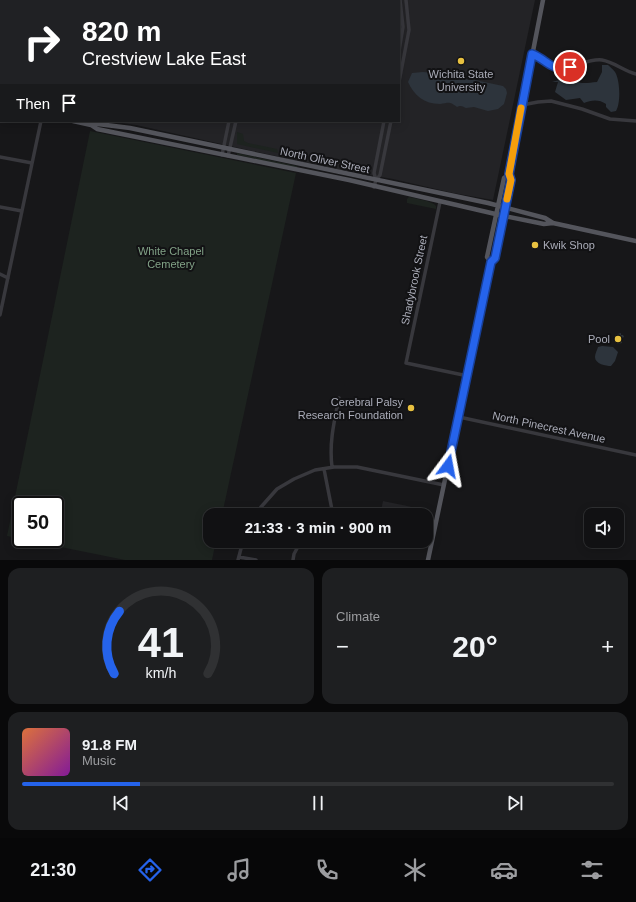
<!DOCTYPE html>
<html lang="en">
<head>
<meta charset="utf-8">
<style>
  body { margin:0; font-family:Helvetica,sans-serif; background:#1e1f21; color:#f1f3f6; height:100vh; display:flex; flex-direction:column; font-size:15px; white-space:nowrap }
  * { box-sizing:border-box; margin:0 }
  p { font-size:13px; color:#9c9da0 }
  .icon { flex:none; width:22px; height:22px; fill:none; stroke:currentColor; stroke-width:2; stroke-linecap:round; stroke-linejoin:round }
  .map { position:relative; height:560px; overflow:hidden }
  .sheet { display:flex; flex-direction:column; gap:8px; padding:8px; background:#09090a; flex:1 }
  .sheet>* { flex:none }
  .hud { position:absolute; left:0px; top:0px; width:400px; height:122px; box-shadow:0 2px 10px #0003,0 0 0 1px #303133; background:#202124; color:#fff; overflow:hidden }
  .buttons { position:absolute; left:584px; top:508px; display:grid; gap:8px }
  .buttons a { display:grid; place-items:center; width:40px; height:40px; border-radius:8px; background:#111113; box-shadow:0 2px 10px #0003,0 0 0 1px #303133; font-size:20px }
  .speed { position:absolute; left:12px; top:496px; display:flex; gap:8px; font-size:20px; font-weight:700; text-align:center }
  .speed>* { display:grid; place-content:center; width:52px; height:52px; border-radius:50%; background:#111113; box-shadow:0 2px 10px #0003,0 0 0 1px #303133; line-height:1 }
  .speed .limit { border:2px solid #111; border-radius:6px; background:#fff; color:#111 }
  .pin { position:absolute; display:grid; place-items:center; width:34px; height:34px; color:#fff; margin:-17px; border:2px solid #fff; border-radius:50%; box-shadow:0 1px 4px #0007 }
  .me { position:absolute; width:44px; margin:-22px; rotate:13deg; stroke-linejoin:round; filter:drop-shadow(0 0 3px #0008) }
  .turn { display:flex; align-items:center; gap:14px; height:84px; padding:0 16px; font-size:18px }
  .turn .icon { width:52px; height:52px; stroke-width:2.5 }
  .turn b { display:block; font-size:28px; line-height:34px }
  .then { display:flex; align-items:center; height:38px; padding:0 16px; background:#0003; gap:8px; font-size:15px }
  .big { font-size:30px; font-weight:700; line-height:1.1 }
  .sheet .tile { flex:1; display:flex; flex-direction:column; justify-content:center; gap:6px; min-width:0; padding:0 14px; border-radius:12px; background:#1e1f21 }
  .sheet .dial { align-items:center; gap:0 }
  .dial svg { height:104px; overflow:visible; fill:none; stroke:#303133; stroke-width:7; stroke-linecap:round; text-anchor:middle }
  .dial text { fill:#f1f3f6; stroke:none }
  .song { display:flex; align-items:center; gap:12px }
  .cover { width:48px; height:48px; border-radius:6px; background:linear-gradient(135deg,hsl(20 70% 55%),hsl(290 70% 35%)) }
  .played { height:4px; border-radius:2px; background:linear-gradient(90deg,#2563eb 20%,#303133 20%) }
  .keys { display:flex; justify-content:space-around; direction:ltr }
  .heat { display:flex; justify-content:space-between; align-items:center; font-size:22px; direction:ltr }
  .sheet .tiles { flex:1; display:grid; gap:8px; grid-template-columns:1fr 1fr }
  .tile:last-child { grid-column:span 2 }
  .trip { position:absolute; left:203px; top:508px; width:230px; height:40px; border-radius:12px; background:#111113; box-shadow:0 2px 10px #0003,0 0 0 1px #303133; font-weight:700; line-height:40px; text-align:center }
  .tabs { display:flex; height:64px; justify-content:space-around; align-items:center; background:#070708; color:#9c9da0 }
  .tabs .icon { width:28px; height:28px }
  .tabs .current { color:#2563eb }
  .tabs b { font-size:18px; color:#f1f3f6 }
  .map>svg:first-child { display:block }
  .built { fill:#232326 }
  .green { fill:#1d231f }
  .water { fill:#2d343c }
  .lines { fill:none; stroke-linecap:round; stroke-linejoin:round }
  .minor { stroke:#38383d; stroke-width:3.5 }
  .major { stroke:#54555c; stroke-width:4.5 }
  .route-casing { stroke:#184099; stroke-width:10 }
  .route { stroke:#2563eb; stroke-width:7 }
  .slow { stroke:#f59e0b; stroke-width:7 }
  .poi-dot { fill:#e8c140; stroke:#121214; stroke-width:1.5 }
  .labels { text-anchor:middle; dominant-baseline:central; stroke-width:4; stroke-linejoin:round; paint-order:stroke }
  .poi-label { font-size:11px; fill:#aaacb8; stroke:#121214; text-anchor:end }
  .street-label { font-size:11px; fill:#aaacb8; stroke:#121214 }
  .park-label { font-size:11px; fill:#82a287; stroke:#121214 }
</style>
</head>
<body>
<div class="map">
<svg width="636" height="560" viewBox="0 0 636 560">
  <rect width="100%" height="100%" fill="#171719"/>
  <!-- built -->
  <path class="built" d="M120,0H535L493,200L453,193L393,179L334,169L136,125L108,121H399V1H119Z
    M383,501L412,507L410,515H380Z"/>
  <!-- green -->
  <path class="green" d="M90,131L296,173L222,515H210V541H216L212,560H125L21,539H55V505H21V539L7,536Z
    M237,132L243,134L244,141L248,143L277,149L278,153L237,144Z
    M237,153L297,166V168L237,155Z
    M409,197L427,201L434,204L436,206V209L407,203V199Z"/>
  <!-- water -->
  <path class="water" d="M602,65H608C610,67 613,69 615,72C620,80 621,103 616,111L611,112L606,107V104C599,99 591,100 584,103L580,98L566,100L555,92L558,82H552L570,77C578,85 585,83 597,82L602,72Z
    M423,72L460,76L468,80H475L503,86L506,89L507,93L504,104L498,109L488,111L474,107L466,108C462,106 461,105 457,107C449,101 449,103 440,104C424,104 414,95 408,82L412,73Z
    M621,333V335H623L624,337L622,338V343L617,344L615,340V335Z
    M602,346L613,347L618,352L615,361L611,366C606,366 595,364 595,357C595,354 597,350 598,347Z"/>
  <g class="lines">
    <!-- minor -->
    <path class="minor" d="M38,0V1
      M116,1V0
      M254,1V0
      M260,1L261,0
      M0,11H1
      M399,51L403,27L400,0
      M532,54C541,57 547,65 556,67C572,71 586,58 602,60C614,62 624,71 636,74
      M399,82L409,30L406,0
      M522,105L538,102L551,101L582,109L610,119L636,121
      M222,155L229,121
      M228,156L236,121
      M0,157L32,163
      M376,180L374,173L384,121
      M374,187L376,180L380,175L391,121
      M440,202L406,363L468,376
      M0,207L22,211
      M0,274L8,278
      M0,315L41,121
      M459,417L636,455
      M332,467C329,443 334,422 339,398
      M324,469L333,515
      M256,515L261,507L277,489L294,479L315,470L334,467H357L444,485
      M426,539L432,540
      M239,557L256,560
      M238,560L243,541
      M293,560L294,554L301,541"/>
    <!-- major -->
    <path class="major" d="M0,107H1
      M73,121L91,125L98,124L130,128L488,203L545,218L553,223
      M91,125L97,129L349,180L504,216L544,224L553,223L636,241
      M491,262L487,257L504,178L509,174
      M428,560L491,262L495,258L511,179L509,174L543,0"/>
  </g>
  <g class="lines">
    <!-- route casing -->
    <g class="route-casing">
      <path id="route" d="M448,466L491,262L495,258L511,180L509,174L532,54C548,60 549,71 570,67"/>
    </g>
    <!-- route -->
    <use href="#route" class="route"/>
    <!-- slow -->
    <path class="slow" d="M507,199L511,180L509,174L521,108"/>
  </g>
  <!-- markers -->
  <g class="poi-dot">
    <circle cx="461" cy="61" r="4"/>
    <circle cx="535" cy="245" r="4"/>
    <circle cx="618" cy="339" r="4"/>
    <circle cx="411" cy="408" r="4"/>
  </g>
  <g class="labels">
    <!-- poi labels -->
    <g class="poi-label">
      <text x="461" y="74" text-anchor="middle">Wichita State<tspan x="461" dy="13">University</tspan></text>
      <text x="543" y="245" text-anchor="start">Kwik Shop</text>
      <text x="610" y="339">Pool</text>
      <text x="403" y="402">Cerebral Palsy<tspan x="403" dy="13">Research Foundation</tspan></text>
    </g>
    <!-- street labels -->
    <g class="street-label">
      <text transform="translate(325 160) rotate(12)">North Oliver Street</text>
      <text transform="translate(414 280) rotate(-78)">Shadybrook Street</text>
      <text transform="translate(549 427) rotate(12)">North Pinecrest Avenue</text>
    </g>
    <!-- park labels -->
    <g class="park-label">
      <text x="171" y="251">White Chapel<tspan x="171" dy="13">Cemetery</tspan></text>
    </g>
  </g>
</svg>
<div class="buttons">
<a><svg class="icon" aria-label="sound" viewBox="0 0 24 24"><path d="M4 9h4l5-4v14l-5-4H4zM17 9q2 3 0 6"/></svg></a>
</div>
<div class="speed"><div class="limit">50</div></div>
<div class="pin" style="left:570px;top:67px;background:#d93025"><svg class="icon" aria-label="arrive" viewBox="0 0 24 24"><path d="M6 21V4h12l-3 4 3 4H6"/></svg></div>
<svg class="me" style="left:448px;top:466px" viewBox="-20 -20 40 40"><path d="M0-17L14 15 0 8-14 15z" fill="#2563eb" stroke="#fff" stroke-width="4"/></svg>
<div class="trip">21:33 · 3 min · 900 m</div>
<div class="hud">
<div class="turn"><svg class="icon" aria-label="right" viewBox="0 0 24 24"><path d="M7 20v-9h11M14 6l5 5-5 5"/></svg><div><b>820 m</b>Crestview Lake East</div></div>
<div class="then">Then<svg class="icon" aria-label="arrive" viewBox="0 0 24 24"><path d="M6 21V4h12l-3 4 3 4H6"/></svg></div>
</div>
</div>
<section class="sheet">
<div class="tiles">
<div class="tile dial"><svg viewBox="0 0 100 80">
<path d="M14 69A42 42 0 1 1 86 69"/>
<path d="M14 69A42 42 0 0 1 18 21" stroke="#2563eb"/>
<text x="50" y="56" font-size="32" font-weight="700">41</text>
<text x="50" y="72" font-size="11">km/h</text>
</svg></div>
<div class="tile"><p>Climate</p>
<div class="heat"><a>−</a><b class="big">20°</b><a>+</a></div>
</div>
<div class="tile">
<div class="song"><i class="cover"></i><div><b>91.8 FM</b><p>Music</p></div></div>
<div class="played"></div>
<div class="keys"><svg class="icon" aria-label="previous" viewBox="0 0 24 24"><path d="M18 5L8 12l10 7zM5 5v14"/></svg><svg class="icon" aria-label="pause" viewBox="0 0 24 24"><path d="M8 5v14M16 5v14"/></svg><svg class="icon" aria-label="next" viewBox="0 0 24 24"><path d="M6 5l10 7-10 7zM19 5v14"/></svg></div>
</div>
</div>
</section>
<nav class="tabs">
<b>21:30</b>
<svg class="icon current" aria-label="directions" viewBox="0 0 24 24"><path d="M12 3l9 9-9 9-9-9zM9 14v-3h6M13 9l2 2-2 2"/></svg>
<svg class="icon" aria-label="music" viewBox="0 0 24 24"><path d="M9 18V5l10-2v13"/><circle cx="6" cy="18" r="3"/><circle cx="16" cy="16" r="3"/></svg>
<svg class="icon" aria-label="phone" viewBox="0 0 24 24"><path d="M5 4h4l2 5-3 2q2 4 5 5l2-3 5 2v4C11 20 4 13 5 4z"/></svg>
<svg class="icon" aria-label="climate" viewBox="0 0 24 24"><path d="M12 3v18M4 7l16 10M4 17L20 7"/></svg>
<svg class="icon" aria-label="car" viewBox="0 0 24 24"><path d="M5 17H2v-5l4-1 3-4h7l3 4 3 1v5h-3M9 17h6M6 11h13"/><circle cx="7" cy="17" r="2"/><circle cx="17" cy="17" r="2"/></svg>
<svg class="icon" aria-label="filters" viewBox="0 0 24 24"><path d="M4 7h16M4 17h16"/><circle cx="9" cy="7" r="2"/><circle cx="15" cy="17" r="2"/></svg>
</nav>
</body>
</html>
